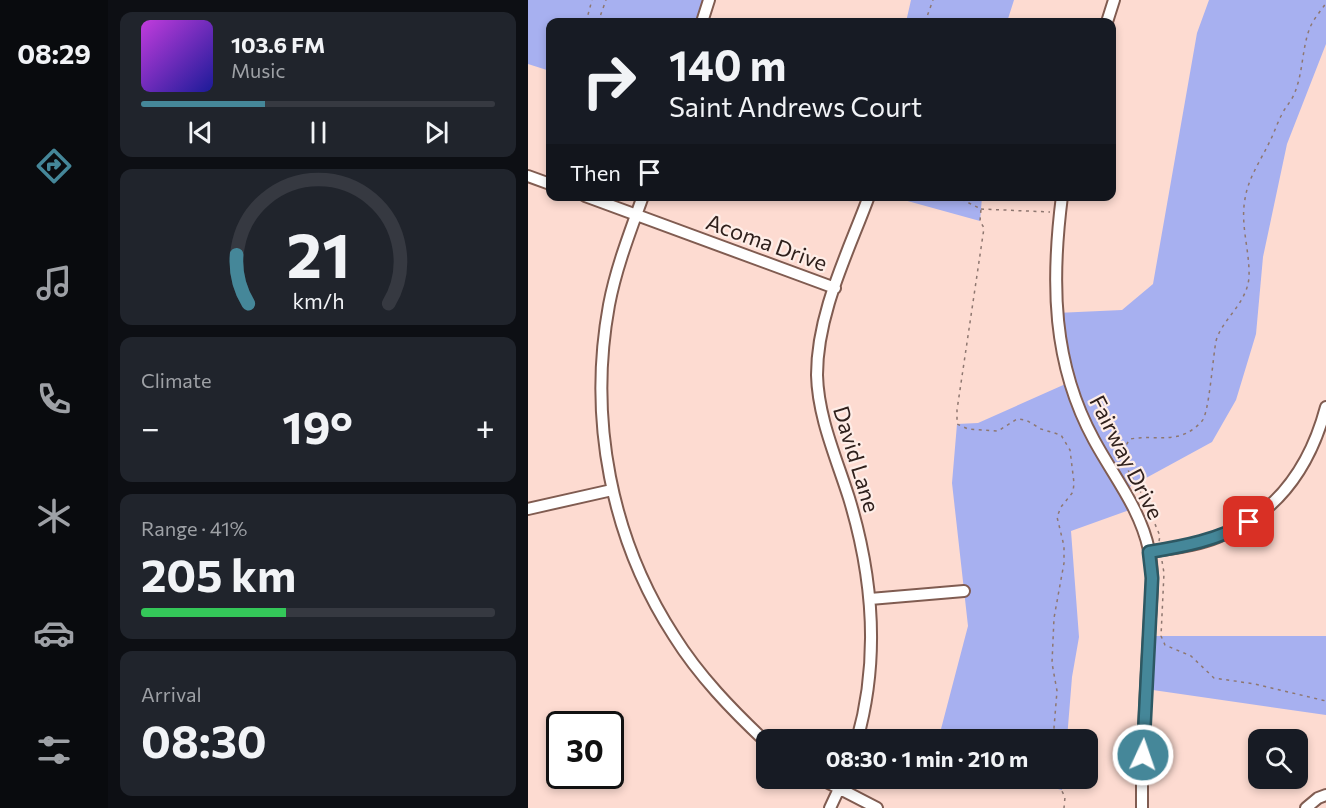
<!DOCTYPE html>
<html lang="en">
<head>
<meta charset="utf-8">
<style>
  body { margin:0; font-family:Commissioner,sans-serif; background:#20242c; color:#f1f3f6; height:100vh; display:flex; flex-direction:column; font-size:22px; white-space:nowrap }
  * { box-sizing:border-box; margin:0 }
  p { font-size:20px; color:#9ea1a6 }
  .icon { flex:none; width:33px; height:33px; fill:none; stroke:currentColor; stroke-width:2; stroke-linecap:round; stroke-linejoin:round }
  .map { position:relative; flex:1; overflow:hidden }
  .sheet { display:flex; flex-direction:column; gap:12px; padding:12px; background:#0d0f14; width:420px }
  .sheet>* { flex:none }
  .hud { position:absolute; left:18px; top:18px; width:570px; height:183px; border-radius:12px; box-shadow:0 3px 9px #0003; background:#171b24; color:#f1f3f6; overflow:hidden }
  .buttons { position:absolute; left:720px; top:729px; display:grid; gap:12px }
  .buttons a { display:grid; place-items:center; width:60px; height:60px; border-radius:12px; background:#171b24; box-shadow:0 3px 9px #0003; font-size:30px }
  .speed { position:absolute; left:18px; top:711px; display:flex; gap:12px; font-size:30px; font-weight:700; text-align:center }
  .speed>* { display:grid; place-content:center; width:78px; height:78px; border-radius:50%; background:#171b24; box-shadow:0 3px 9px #0003; line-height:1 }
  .speed .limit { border:3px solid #111; border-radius:9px; background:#fff; color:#111 }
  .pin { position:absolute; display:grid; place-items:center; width:51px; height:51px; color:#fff; margin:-26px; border-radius:12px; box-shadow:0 3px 9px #0006 }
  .me { position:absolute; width:66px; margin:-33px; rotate:3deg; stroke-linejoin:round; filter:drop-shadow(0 0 4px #0008) }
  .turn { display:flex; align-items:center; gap:21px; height:126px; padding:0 24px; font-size:27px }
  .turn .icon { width:78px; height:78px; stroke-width:2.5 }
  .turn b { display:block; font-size:42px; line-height:51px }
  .then { display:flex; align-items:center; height:57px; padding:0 24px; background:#0003; gap:12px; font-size:22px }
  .big { font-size:45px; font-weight:700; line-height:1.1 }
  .sheet .card { flex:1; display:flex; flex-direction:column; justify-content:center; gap:9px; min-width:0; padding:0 21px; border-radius:12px; background:#20242c }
  .sheet .dial { align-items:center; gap:0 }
  .dial svg { height:156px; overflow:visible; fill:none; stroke:#363941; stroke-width:7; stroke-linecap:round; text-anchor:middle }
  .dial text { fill:#f1f3f6; stroke:none }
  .song { display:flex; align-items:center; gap:18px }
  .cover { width:72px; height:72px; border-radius:9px; background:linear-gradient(135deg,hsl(290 70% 55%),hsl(240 70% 35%)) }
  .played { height:6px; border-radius:3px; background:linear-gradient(90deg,#458799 35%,#363941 35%) }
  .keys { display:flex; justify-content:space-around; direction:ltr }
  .heat { display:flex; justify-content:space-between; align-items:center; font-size:33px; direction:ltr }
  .charge { height:9px; border-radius:4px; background:linear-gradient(90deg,#34c759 41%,#363941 0) }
  .trip { position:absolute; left:228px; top:729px; width:342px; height:60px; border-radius:12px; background:#171b24; box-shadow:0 3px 9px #0003; font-weight:700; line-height:60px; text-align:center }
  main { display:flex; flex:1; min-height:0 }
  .tabs { display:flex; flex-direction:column; width:108px; justify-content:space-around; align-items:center; background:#090b0e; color:#9ea1a6 }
  .tabs .icon { width:42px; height:42px }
  .tabs .on { color:#458799 }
  .tabs b { font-size:27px; color:#f1f3f6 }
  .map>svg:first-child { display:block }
  .grass { fill:#a7b0f0 }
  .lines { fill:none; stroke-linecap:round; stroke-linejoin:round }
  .minor-casing { stroke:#805c51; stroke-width:14 }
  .path { stroke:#8e7770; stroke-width:1.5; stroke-dasharray:3 4.5; stroke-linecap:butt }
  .minor { stroke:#fff; stroke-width:10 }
  .route-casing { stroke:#2d5863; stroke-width:15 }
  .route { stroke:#458799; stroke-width:10 }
  .labels { text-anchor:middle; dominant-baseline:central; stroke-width:4.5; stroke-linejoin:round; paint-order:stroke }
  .street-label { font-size:22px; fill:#2f201c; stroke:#feede7 }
</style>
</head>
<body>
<main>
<nav class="tabs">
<b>08:29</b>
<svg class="icon on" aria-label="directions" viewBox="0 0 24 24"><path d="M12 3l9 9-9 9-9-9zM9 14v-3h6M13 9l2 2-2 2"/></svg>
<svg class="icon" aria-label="music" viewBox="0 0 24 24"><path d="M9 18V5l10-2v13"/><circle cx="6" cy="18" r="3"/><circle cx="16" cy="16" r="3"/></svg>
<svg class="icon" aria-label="phone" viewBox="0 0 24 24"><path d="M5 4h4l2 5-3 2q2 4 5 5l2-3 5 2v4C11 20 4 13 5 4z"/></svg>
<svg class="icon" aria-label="climate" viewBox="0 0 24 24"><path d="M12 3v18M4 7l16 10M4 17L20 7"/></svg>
<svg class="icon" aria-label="car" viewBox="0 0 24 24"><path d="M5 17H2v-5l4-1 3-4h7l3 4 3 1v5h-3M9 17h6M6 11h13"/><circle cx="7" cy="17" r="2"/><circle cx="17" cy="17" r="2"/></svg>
<svg class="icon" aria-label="filters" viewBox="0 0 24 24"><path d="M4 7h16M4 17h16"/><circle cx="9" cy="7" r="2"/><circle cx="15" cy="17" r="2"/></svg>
</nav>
<section class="sheet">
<div class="card">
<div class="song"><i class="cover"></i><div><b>103.6 FM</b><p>Music</p></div></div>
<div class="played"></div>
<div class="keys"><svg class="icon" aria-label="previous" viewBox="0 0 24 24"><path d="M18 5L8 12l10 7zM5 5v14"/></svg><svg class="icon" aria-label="pause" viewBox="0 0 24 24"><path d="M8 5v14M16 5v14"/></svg><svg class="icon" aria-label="next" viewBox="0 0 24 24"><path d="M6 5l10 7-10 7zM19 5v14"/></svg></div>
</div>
<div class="card dial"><svg viewBox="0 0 100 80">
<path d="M14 69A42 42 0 1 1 86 69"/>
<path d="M14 69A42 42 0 0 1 8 44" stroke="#458799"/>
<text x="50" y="56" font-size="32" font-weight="700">21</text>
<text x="50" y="72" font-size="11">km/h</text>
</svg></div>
<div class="card"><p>Climate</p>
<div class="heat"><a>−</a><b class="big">19°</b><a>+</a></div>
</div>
<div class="card"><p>Range · 41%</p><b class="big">205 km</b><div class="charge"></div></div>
<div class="card"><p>Arrival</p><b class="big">08:30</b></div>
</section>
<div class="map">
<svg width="798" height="808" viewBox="0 0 798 808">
  <rect width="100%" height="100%" fill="#fddbd1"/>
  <!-- grass -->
  <path class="grass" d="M0,0H181L174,22H22V71L0,64Z
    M383,0H486L479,22H378Z
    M681,0H798V44L759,144L735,257L728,334L708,400L684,442L596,490L607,508L543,531L551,637L544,677L539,739H452L413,729L440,626L424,483L429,424L450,423L542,382L528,313L594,310L625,284L669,33Z
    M365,197H454L452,221Z
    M621,636H798V715L618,689Z
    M489,779H535L534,790Z"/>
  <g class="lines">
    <!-- minor casing -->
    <g class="minor-casing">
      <path id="minor" d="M174,22L181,0
        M579,22L586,0
        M0,176L22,184
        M57,196L307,288
        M115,196C102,232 88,268 81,305C60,419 83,539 146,636C171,676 204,710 238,742
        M534,196C523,282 524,363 566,440C586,477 612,508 621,550C627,577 622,608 621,636C618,683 616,730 614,777V808
        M0,509L84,490
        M621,552C644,548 668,546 690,537C750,514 782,467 798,407
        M342,599L436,591
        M329,740C352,659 345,577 321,498C308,457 290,417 289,375C289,313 320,253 341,196
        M291,778L349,808
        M302,808L316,778
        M778,808L790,798L798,795"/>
    </g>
    <!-- path -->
    <path class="path" d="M58,22L64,0
      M70,22L78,0
      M397,22L405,0
      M427,196L453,209L452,221L456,228L429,410V424L440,429L470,431L489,419L498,420L513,429L533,435L542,450L546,483L545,492L533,507L529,517L536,546V563L526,618L524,663L529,691L525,740
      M453,209L522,212
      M631,541L632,536C627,524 622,512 617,500C608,481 586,460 602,439C630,434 652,446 674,421C681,414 685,356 688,341C694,319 719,304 721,277C722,251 712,225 717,199C720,178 733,160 742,141C746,133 749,124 753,116C757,107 764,101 767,92C775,72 774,50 781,30C784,21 792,12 798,3
      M634,561L636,573L633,636L637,645L663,656L686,678L727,684L798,701
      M527,778L537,797L536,808"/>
    <!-- minor -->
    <use href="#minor" class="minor"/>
  </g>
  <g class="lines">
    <!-- route casing -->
    <g class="route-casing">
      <path id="route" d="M615,755L624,578L621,552C657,546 689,540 721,522"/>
    </g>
    <!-- route -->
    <use href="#route" class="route"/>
  </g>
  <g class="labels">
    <!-- street labels -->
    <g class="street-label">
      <text transform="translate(239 242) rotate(20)">Acoma Drive</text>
      <text transform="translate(599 457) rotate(63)">Fairway Drive</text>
      <text transform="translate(329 459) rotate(73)">David Lane</text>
    </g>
  </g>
</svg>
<div class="buttons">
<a><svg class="icon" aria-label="search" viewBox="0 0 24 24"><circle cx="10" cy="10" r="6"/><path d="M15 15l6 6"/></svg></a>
</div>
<div class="speed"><div class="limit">30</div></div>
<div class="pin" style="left:721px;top:522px;background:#d93025"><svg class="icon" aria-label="arrive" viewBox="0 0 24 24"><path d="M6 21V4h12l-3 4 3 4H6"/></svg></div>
<svg class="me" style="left:615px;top:755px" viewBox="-20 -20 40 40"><circle r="17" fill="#458799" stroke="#fff" stroke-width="3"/><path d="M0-11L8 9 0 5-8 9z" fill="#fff"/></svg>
<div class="trip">08:30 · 1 min · 210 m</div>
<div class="hud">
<div class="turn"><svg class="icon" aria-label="right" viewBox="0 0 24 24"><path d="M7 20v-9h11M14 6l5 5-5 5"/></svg><div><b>140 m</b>Saint Andrews Court</div></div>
<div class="then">Then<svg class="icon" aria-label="arrive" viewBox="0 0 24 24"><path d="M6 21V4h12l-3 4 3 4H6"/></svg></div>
</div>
</div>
</main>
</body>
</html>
